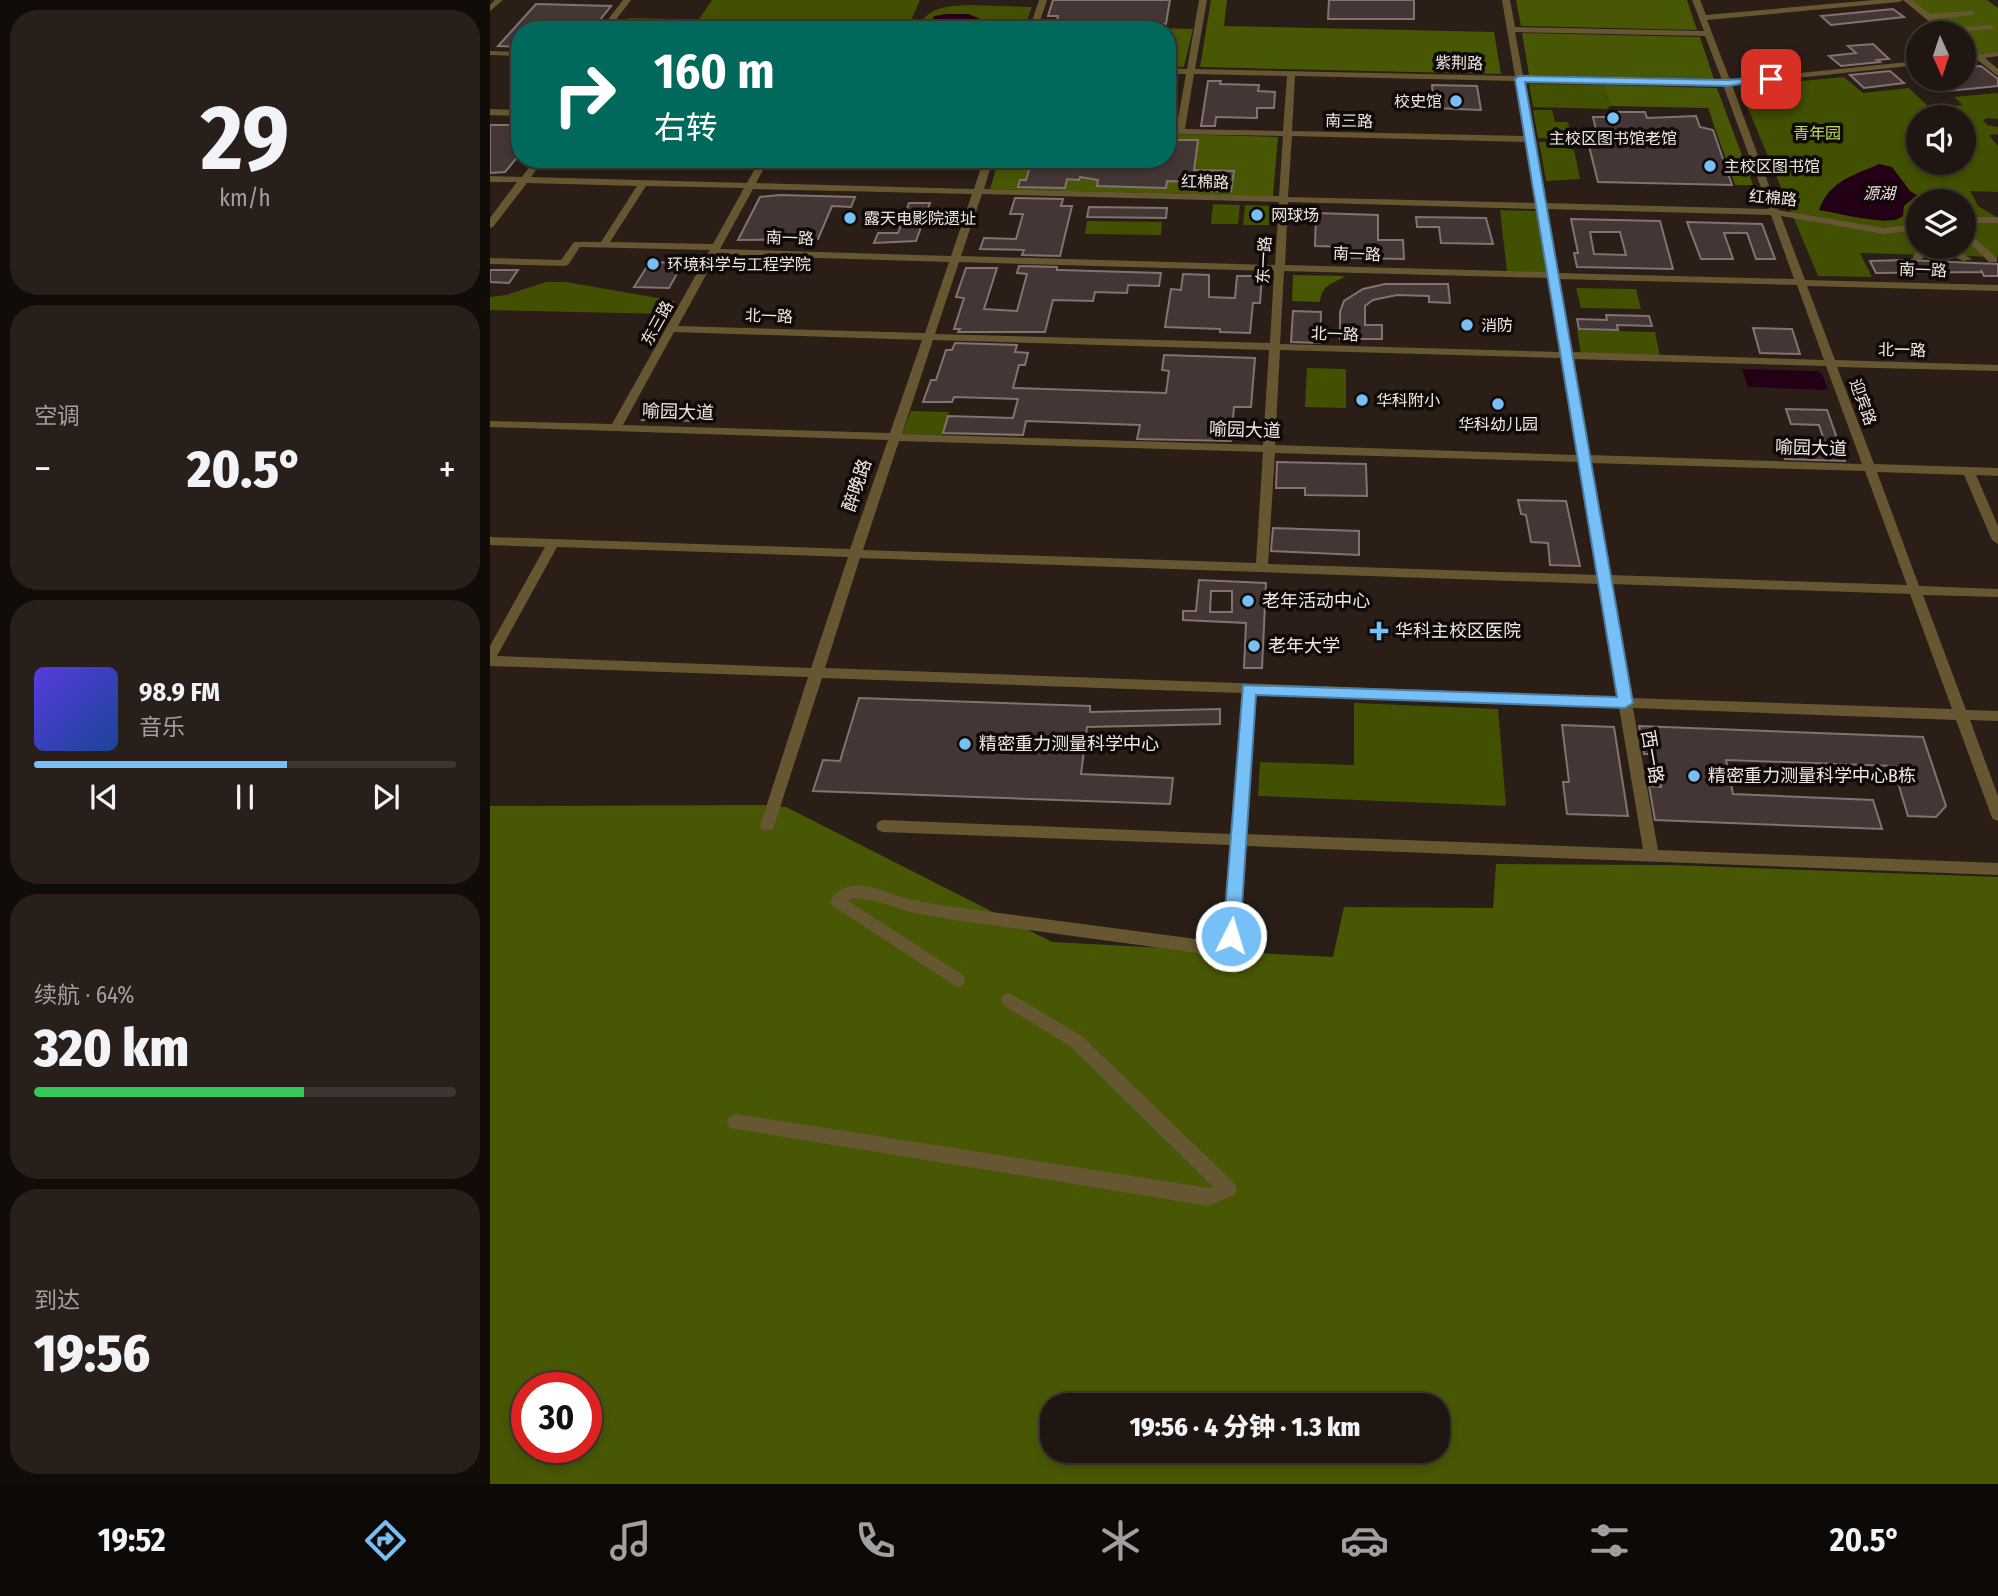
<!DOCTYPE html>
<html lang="zh">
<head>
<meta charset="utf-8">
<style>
  body { margin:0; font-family:"Fira Sans Condensed","Noto Sans SC",sans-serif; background:#281f1a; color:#f1f3f6; height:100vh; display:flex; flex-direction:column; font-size:26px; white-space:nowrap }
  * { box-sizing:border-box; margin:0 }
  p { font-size:23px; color:#a29f9f }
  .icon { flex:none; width:38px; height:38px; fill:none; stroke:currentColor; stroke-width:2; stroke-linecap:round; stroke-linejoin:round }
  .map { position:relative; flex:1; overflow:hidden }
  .details { display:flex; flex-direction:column; gap:10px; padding:10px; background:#120c09; width:490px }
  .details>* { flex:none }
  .top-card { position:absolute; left:21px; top:21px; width:665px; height:147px; border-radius:28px; box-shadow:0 4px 10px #0003,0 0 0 2px #3d3531; background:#00695c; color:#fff; overflow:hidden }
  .needle { width:46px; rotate:177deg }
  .buttons { position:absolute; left:1416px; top:21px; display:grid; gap:14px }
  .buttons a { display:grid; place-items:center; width:70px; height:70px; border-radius:50%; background:#201611; box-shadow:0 4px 10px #0003,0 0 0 2px #3d3531; font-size:35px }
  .speed { position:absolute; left:21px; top:1372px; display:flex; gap:14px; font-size:35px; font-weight:700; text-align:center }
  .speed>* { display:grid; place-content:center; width:91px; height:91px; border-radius:50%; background:#201611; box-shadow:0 4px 10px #0003,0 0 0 2px #3d3531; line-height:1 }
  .speed .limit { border:10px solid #d22; background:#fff; color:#111 }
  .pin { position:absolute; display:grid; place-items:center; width:60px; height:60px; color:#fff; margin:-30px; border-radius:14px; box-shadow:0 4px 10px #0006 }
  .me { position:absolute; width:77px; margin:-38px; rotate:5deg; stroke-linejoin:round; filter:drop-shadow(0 0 5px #0008) }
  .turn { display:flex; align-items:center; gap:24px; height:147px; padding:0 28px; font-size:32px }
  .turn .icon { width:91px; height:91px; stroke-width:2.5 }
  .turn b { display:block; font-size:49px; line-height:60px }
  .big { font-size:52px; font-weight:800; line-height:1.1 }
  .details .widget { flex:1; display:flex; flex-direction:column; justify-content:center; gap:10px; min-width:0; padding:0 24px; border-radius:28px; background:#281f1a }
  .details .dial { align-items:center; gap:0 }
  .dial b { font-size:91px; line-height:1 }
  .song { display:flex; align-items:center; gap:21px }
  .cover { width:84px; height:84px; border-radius:10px; background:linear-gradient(135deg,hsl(250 70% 55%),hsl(220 70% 35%)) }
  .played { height:7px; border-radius:4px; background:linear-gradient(90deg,#76c0f7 60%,#3d3531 60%) }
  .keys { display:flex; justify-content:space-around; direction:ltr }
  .heat { display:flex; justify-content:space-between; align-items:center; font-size:38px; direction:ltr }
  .charge { height:10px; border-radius:5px; background:linear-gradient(90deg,#34c759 64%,#3d3531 0) }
  .trip { position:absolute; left:550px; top:1393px; width:410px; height:70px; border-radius:28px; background:#201611; box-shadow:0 4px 10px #0003,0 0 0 2px #3d3531; font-weight:800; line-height:70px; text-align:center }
  .tab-bar { display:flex; height:112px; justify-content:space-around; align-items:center; background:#0d0907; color:#a29f9f }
  .tab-bar .icon { width:49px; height:49px }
  .tab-bar .selected { color:#76c0f7 }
  .tab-bar b { font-size:32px; color:#f1f3f6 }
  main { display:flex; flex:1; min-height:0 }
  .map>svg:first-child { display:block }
  .green { fill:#415001; fill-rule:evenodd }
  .forest { fill:#475704; fill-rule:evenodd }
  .water { fill:#240017 }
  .building { fill:#453636; stroke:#837271; stroke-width:2; fill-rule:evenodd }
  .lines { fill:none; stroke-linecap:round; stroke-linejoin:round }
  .street { fill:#665732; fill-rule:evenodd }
  .route { fill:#76c0f7; stroke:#4d7da1; stroke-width:2 }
  .poi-dot { fill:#76c0f7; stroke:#0f0a07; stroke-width:2.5 }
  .labels { text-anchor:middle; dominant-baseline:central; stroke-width:7; stroke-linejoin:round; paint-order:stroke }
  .far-street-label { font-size:16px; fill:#f1e8e4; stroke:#0f0a07 }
  .far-poi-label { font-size:16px; fill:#f1e8e4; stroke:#0f0a07; text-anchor:start }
  .far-park-label { font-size:16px; fill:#bfde60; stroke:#0f0a07 }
  .far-water-label { font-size:16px; font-style:italic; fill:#f3dbe7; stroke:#0f0a07 }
  .street-label { font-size:18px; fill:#f1e8e4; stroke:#0f0a07 }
  .poi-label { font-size:18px; fill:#f1e8e4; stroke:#0f0a07; text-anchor:start }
</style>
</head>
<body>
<main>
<section class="details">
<div class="widget dial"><b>29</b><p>km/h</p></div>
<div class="widget"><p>空调</p>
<div class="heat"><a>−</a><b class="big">20.5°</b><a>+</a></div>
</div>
<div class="widget">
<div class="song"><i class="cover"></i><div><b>98.9 FM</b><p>音乐</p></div></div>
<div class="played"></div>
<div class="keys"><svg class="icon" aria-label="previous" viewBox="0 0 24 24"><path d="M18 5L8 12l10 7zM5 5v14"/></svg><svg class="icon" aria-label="pause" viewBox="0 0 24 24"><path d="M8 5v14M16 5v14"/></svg><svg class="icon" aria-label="next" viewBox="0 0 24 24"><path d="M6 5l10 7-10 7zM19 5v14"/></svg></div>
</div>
<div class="widget"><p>续航 · 64%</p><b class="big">320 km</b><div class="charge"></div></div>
<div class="widget"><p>到达</p><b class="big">19:56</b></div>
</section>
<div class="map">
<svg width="1508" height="1484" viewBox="0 0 1508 1484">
  <rect width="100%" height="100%" fill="#2a1e17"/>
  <!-- green -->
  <path class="green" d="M222,0H430L417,30H202Z
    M479,5L542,7L534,30H516L478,14L439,30H427C436,7 456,6 479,5Z
    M138,18L190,19L182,30H129Z
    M1354,77L1373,93L1419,88L1440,108L1473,105L1464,97L1508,93V119L1498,118L1493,120L1497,125L1508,127V134L1499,135L1508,146V192L1480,191L1488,206L1508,218V257L1370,253L1382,277L1328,276L1249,87ZM1428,117H1474V163H1428ZM1426,195L1414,206L1407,220L1394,221L1330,210ZM1428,201H1474V247H1428Z
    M1039,84L1114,85L1120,106L1117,109L1043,107Z
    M1043,110H1062L1065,122H1078L1082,139L1048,138Z
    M1049,142H1065L1084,150L1090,179L1056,181Z
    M723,204L750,205L748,224H721Z
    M755,205L782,206L780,225H753Z
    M1010,210L1048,211L1059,273L1017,272Z
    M597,221L672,222L671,235L595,234Z
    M56,282H76L185,301L177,314L0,310V297L16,295Z
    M1086,288L1146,289L1151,309L1091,308Z
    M1087,330L1165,332L1170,356L1091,354Z
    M817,368L856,369V408L815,407Z
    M421,411L459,412L452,435L412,434Z
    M864,703L1008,709L1016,806L768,796L770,762L864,765Z"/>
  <!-- forest -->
  <path class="forest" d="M721,0H737L734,26L1004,32L1011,74L710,67Z
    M1026,0H1197L1207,30L1031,26Z
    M1420,0H1497L1508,8V52L1488,54L1474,42V33H1462Z
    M554,25L703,29L694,67L677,66V30H553Z
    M1032,33L1210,37L1224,79L1039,75Z
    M1114,85L1227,88L1263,185H1245L1218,108L1120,106Z
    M677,134L788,137L783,196L500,189L509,159H577L575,167L537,178L590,180L596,159L676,187L681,157L685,180L742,182L743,171L704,170L708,140H677Z
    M803,275L855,276C844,284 832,283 830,302L802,301Z
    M273,805L296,807L562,942L843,957L854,907L1003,908L1006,864L1179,865L1508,877V1484H0V806ZM37,1388H96V1447H37ZM562,1405H947V1451H562Z"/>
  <!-- water -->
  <path class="water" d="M456,14H478L516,30L438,29L444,16Z
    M1389,164L1402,167L1420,191L1427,195L1414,206L1413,216C1396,227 1350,213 1329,210C1340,180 1363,176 1389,164Z
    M1252,369L1327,371L1332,374L1338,390L1258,387Z"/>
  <!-- building -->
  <path class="building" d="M563,0H680L676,24H661L662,21H567L568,16H558Z
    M839,0H924V19H838Z
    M46,4L121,6L102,30L30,28V47L8,46Z
    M1403,9L1414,17L1341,25L1331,16Z
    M1383,44L1399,59L1387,60L1390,62L1351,66L1339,56L1366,53L1358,46Z
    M1491,66L1508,79V86L1458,91L1444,79H1474V67Z
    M1400,71L1414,83L1374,88L1360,75Z
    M718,81H731L730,84L769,85L768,91L785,92L784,108H767V118L726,117L725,126H711Z
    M942,85L987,86L991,110L944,108Z
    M1128,112H1155L1157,118L1206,116L1210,127L1223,130L1242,185L1108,182L1099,146L1110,147L1103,117H1129Z
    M0,125H30V154L15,172L0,173Z
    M677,140H708L704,170L744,171L741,191L703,190L704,182L677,181L676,188L607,186L608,180L590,177L589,180L577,179L575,188L528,187L530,180H536L540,166L575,167L577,159H677Z
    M290,195L365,197L361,207L342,206L328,239L248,240L270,197Z
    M525,198L573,199L571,206H582L570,256L532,255L534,250L490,249L494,238L526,239L533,214H520Z
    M419,203H440L426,241L384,243L388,233H408Z
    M599,207L677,208L676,218L597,217Z
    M826,213L888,215V240H913L914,259L859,258V247L825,246Z
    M926,217L996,218L1003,244L951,243L949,227H927Z
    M1081,219L1170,221L1183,269L1087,267L1084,253H1088ZM1100,232H1130L1136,255L1104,254Z
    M1197,222L1272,224L1285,259H1266L1257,233H1234L1243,259H1211Z
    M1415,260L1508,264V276H1494L1491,270L1492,272L1386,273L1380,261Z
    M160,262L193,263L179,288L144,287Z
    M529,266L567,267V270H570L671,273L669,286L638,285L637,293L605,292L603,301L563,300L555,332H468L470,329H464L474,298L466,297L476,268H507L494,309L527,311L537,274L527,273Z
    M0,270H28L19,283L0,282Z
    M693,274L719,275V297L745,298L747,276H772L770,303H763L760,333L730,332V329L675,327L681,289L691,290Z
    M895,284H958L960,303L939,302V296L907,295L883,300L875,306V325H892V339H850V312L854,301L873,289Z
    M803,311L831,312L830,343L801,342Z
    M1116,315L1159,316L1162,326L1127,325L1128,330L1089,329L1087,319L1117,320Z
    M1263,328L1302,329L1310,354L1270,353Z
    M465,343L527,345L525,352L538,353L535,365H529L523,388L676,393L679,371L672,370L674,355L765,358L761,407H744L741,441L647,439L650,425L536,421L533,435L453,433L458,416L523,418L528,399L464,397L462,402H433L441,380H446L456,350H462Z
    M1296,409L1337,410L1355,461L1295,459L1291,445L1336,446L1329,425L1301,424Z
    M157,410L218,411L214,421L152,420Z
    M787,462L876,464L877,496L815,495V488H786Z
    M1028,500L1076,501L1090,566L1060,565L1058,543L1041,542L1036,515L1031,514Z
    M783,528L869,531V555L781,551Z
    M709,580L776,583L772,668H754L756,623L693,620V611H706ZM721,591H742V612H720Z
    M369,698L600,706V712L730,709V724L597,727L591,774L683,778L680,804L323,791L333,760L350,761Z
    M1072,725L1124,727L1138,816L1077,814L1073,782H1079Z
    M1149,726L1433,737L1456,806L1446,817L1418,816L1403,766L1236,760L1243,794L1383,800L1392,829L1165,820L1159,786L1171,787L1166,754H1154Z"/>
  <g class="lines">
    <!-- street -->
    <path class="street" d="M5,0H13L0,11V5Z
      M133,0H141L118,30H110Z
      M549,0H557L547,30H539Z
      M709,0H717L705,69L1025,76L1012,0H1020L1025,27L1214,31L1202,0H1210L1216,15L1384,0H1413L1409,2L1217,20L1240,80L1428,61V65L1242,85L1288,210L1394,228L1428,224V230L1394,234L1291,216L1315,280L1508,285V291L1317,286L1345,360L1508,365V371L1347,367L1384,464L1508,468V476L1486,475L1508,526V544L1502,540L1474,475L1387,472L1429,586L1508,589V597L1433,595L1476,710L1508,711V721L1480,720L1508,796V821L1503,819L1501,815L1466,720L1143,708L1168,850L1508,863V875L756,846L750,936L748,941L715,954L457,919L421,912L382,900L363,898L358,901L473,975L475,980L473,985L467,987L343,906L340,902C357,870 394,893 419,899C432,902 445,904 457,906L714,940L734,932L741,845L393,832L388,830L386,826L388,822L393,820L742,834L752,693L332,678L284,826L282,830H272L270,826L318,677L0,666V646L55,547L0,545V537L360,549L398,440L0,427V421L122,424L220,250L90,247L78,265L74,266L0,264V258L71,260L84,242H111L147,186L37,183L3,227L0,228V218L27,182H0V176L32,177L45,159H54L41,177L257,183L270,159H279L266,183L484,189L494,159H503L494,189L789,196L793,136L677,134V128L686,129L696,74H677V68L697,69ZM1025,32L1215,36L1232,80L1033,76ZM704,74L797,76L793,131L695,129ZM805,76L1026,81L1035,136L802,131ZM1034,81L1233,85L1279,209L1055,203ZM802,136L1036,142L1046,203L798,197ZM156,186L254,188L223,244L120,242ZM263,189L482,194L461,256L230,249ZM492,194L789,202L785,265L471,256ZM798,202L1047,209L1057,272L795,265ZM1056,209L1281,215L1304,279L1067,273ZM227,255L459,262L435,333L188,326ZM469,262L784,271L780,343L445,334ZM794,271L1058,278L1070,352L790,344ZM1068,279L1307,285L1334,360L1081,352ZM184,332L432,340L400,433L133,425ZM443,340L779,350L773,445L412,434ZM790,350L1071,358L1087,455L785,445ZM1082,359L1336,366L1372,464L1099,455ZM409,441L773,452L766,563L373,550ZM785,453L1089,462L1107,575L778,564ZM1100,463L1375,471L1417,585L1120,575ZM67,547L358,557L321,668L7,656ZM370,558L1109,584L1127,697L335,668ZM1121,584L1420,594L1462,709L1141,698ZM765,694L1129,707L1153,849L756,834Z
      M1413,0H1422L1440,14L1481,11L1485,13L1481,15L1445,19L1458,29L1500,25L1504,27L1500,29L1453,33Z
      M1474,43L1490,54L1508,52V56L1495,58L1508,69V76L1486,59L1474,60V56L1481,55L1474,49Z
      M0,51L30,52V56L3,55H0Z
      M0,109L30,110V116L0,115Z
      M1474,217H1508V223H1474Z
      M1474,229L1507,258V262H1499L1474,237Z
      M1434,247H1444L1431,260H1423V256Z
      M1446,247H1458L1482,259L1473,261Z
      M519,993L592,1036L744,1183L747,1189L744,1195L719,1206L240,1128L237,1122L240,1116L246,1114L719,1188L723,1187L580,1046L513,1005L511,1000L513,995Z"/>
  </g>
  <!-- route -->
  <path class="route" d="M1029,76L1238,80L1281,76L1286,79L1238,86L1035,82L1143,703L1135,708L766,695L750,936L748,941L741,944L735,941L733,936L753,685L1127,697L1025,79Z"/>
  <!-- markers -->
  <g class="poi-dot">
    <circle cx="966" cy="101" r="7"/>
    <circle cx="1123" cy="118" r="7"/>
    <circle cx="1220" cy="166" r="7"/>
    <circle cx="767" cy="215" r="7"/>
    <circle cx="360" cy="218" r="7"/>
    <circle cx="163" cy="264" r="7"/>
    <circle cx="977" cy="325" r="7"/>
    <circle cx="872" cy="400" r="7"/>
    <circle cx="1008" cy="404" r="7"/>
    <circle cx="758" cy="601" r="7"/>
    <path d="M885.5 620.5h7v7h7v7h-7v7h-7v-7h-7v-7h7z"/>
    <circle cx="764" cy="646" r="7"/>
    <circle cx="475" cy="744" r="7"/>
    <circle cx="1204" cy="776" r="7"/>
  </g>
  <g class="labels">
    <!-- far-street labels -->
    <g class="far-street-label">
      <text transform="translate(969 63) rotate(1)">紫荆路</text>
      <text transform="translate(859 121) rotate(1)">南三路</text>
      <text transform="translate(715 182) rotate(1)">红棉路</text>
      <text transform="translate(1283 198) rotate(5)">红棉路</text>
      <text transform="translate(300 238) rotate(2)">南一路</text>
      <text transform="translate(867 254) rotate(2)">南一路</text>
      <text transform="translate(774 260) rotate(-87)">东一路</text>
      <text transform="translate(1433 270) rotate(2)">南一路</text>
      <text transform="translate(279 316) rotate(2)">北一路</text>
      <text transform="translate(167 323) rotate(-61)">东三路</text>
      <text transform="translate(845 334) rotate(2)">北一路</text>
      <text transform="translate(1412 350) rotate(1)">北一路</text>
      <text transform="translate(1373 402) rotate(70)">迎宾路</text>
    </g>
    <!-- far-poi labels -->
    <g class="far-poi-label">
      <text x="952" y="101" text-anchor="end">校史馆</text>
      <text x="1123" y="138" text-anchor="middle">主校区图书馆老馆</text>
      <text x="1234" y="166">主校区图书馆</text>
      <text x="781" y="215">网球场</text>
      <text x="374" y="218">露天电影院遗址</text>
      <text x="177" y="264">环境科学与工程学院</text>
      <text x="991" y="325">消防</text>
      <text x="886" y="400">华科附小</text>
      <text x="1008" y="424" text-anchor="middle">华科幼儿园</text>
    </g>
    <!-- far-park labels -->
    <g class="far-park-label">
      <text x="1327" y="133">青年园</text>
    </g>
    <!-- far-water labels -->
    <g class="far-water-label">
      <text x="1389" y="193">源湖</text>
    </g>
    <!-- street labels -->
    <g class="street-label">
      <text transform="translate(188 412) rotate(2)">喻园大道</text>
      <text transform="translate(755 430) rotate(2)">喻园大道</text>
      <text transform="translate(1321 448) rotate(2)">喻园大道</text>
      <text transform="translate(367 485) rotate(-71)">醉晚路</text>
      <text transform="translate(1162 757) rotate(80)">西一路</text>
    </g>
    <!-- poi labels -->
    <g class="poi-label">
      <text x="772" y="601">老年活动中心</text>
      <text x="905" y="631">华科主校区医院</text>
      <text x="778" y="646">老年大学</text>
      <text x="489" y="744">精密重力测量科学中心</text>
      <text x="1218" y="776">精密重力测量科学中心B栋</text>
    </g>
  </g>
</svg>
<div class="buttons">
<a><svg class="needle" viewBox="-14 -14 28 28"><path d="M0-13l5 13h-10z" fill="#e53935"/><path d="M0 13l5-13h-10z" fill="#a29f9f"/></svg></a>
<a><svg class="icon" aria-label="sound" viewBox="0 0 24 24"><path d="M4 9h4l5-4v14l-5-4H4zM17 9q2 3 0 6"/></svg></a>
<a><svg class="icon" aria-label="layers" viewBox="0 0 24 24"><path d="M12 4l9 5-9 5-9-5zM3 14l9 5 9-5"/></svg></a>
</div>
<div class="speed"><div class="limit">30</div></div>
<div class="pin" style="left:1281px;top:79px;background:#d93025"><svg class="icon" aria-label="arrive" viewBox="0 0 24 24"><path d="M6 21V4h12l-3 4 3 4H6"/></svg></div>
<svg class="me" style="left:741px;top:936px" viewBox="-20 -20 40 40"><circle r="17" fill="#76c0f7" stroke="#fff" stroke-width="3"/><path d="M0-11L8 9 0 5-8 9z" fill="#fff"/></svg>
<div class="trip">19:56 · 4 分钟 · 1.3 km</div>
<div class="top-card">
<div class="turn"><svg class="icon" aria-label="right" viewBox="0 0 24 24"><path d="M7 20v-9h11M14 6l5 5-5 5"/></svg><div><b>160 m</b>右转</div></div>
</div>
</div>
</main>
<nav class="tab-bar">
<b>19:52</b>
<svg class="icon selected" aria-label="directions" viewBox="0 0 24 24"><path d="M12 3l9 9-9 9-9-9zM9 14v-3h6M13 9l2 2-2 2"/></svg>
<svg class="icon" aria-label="music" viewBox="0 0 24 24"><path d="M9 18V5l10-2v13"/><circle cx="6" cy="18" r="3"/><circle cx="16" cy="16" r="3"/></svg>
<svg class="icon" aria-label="phone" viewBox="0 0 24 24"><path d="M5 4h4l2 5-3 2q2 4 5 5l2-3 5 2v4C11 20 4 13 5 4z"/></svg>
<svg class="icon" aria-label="climate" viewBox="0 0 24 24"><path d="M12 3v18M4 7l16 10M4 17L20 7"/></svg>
<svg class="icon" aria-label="car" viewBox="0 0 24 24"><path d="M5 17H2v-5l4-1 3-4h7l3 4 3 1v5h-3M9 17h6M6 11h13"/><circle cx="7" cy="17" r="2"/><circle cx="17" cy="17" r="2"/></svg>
<svg class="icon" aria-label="filters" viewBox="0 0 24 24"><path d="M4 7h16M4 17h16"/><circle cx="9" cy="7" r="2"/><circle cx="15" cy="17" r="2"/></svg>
<b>20.5°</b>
</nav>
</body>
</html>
